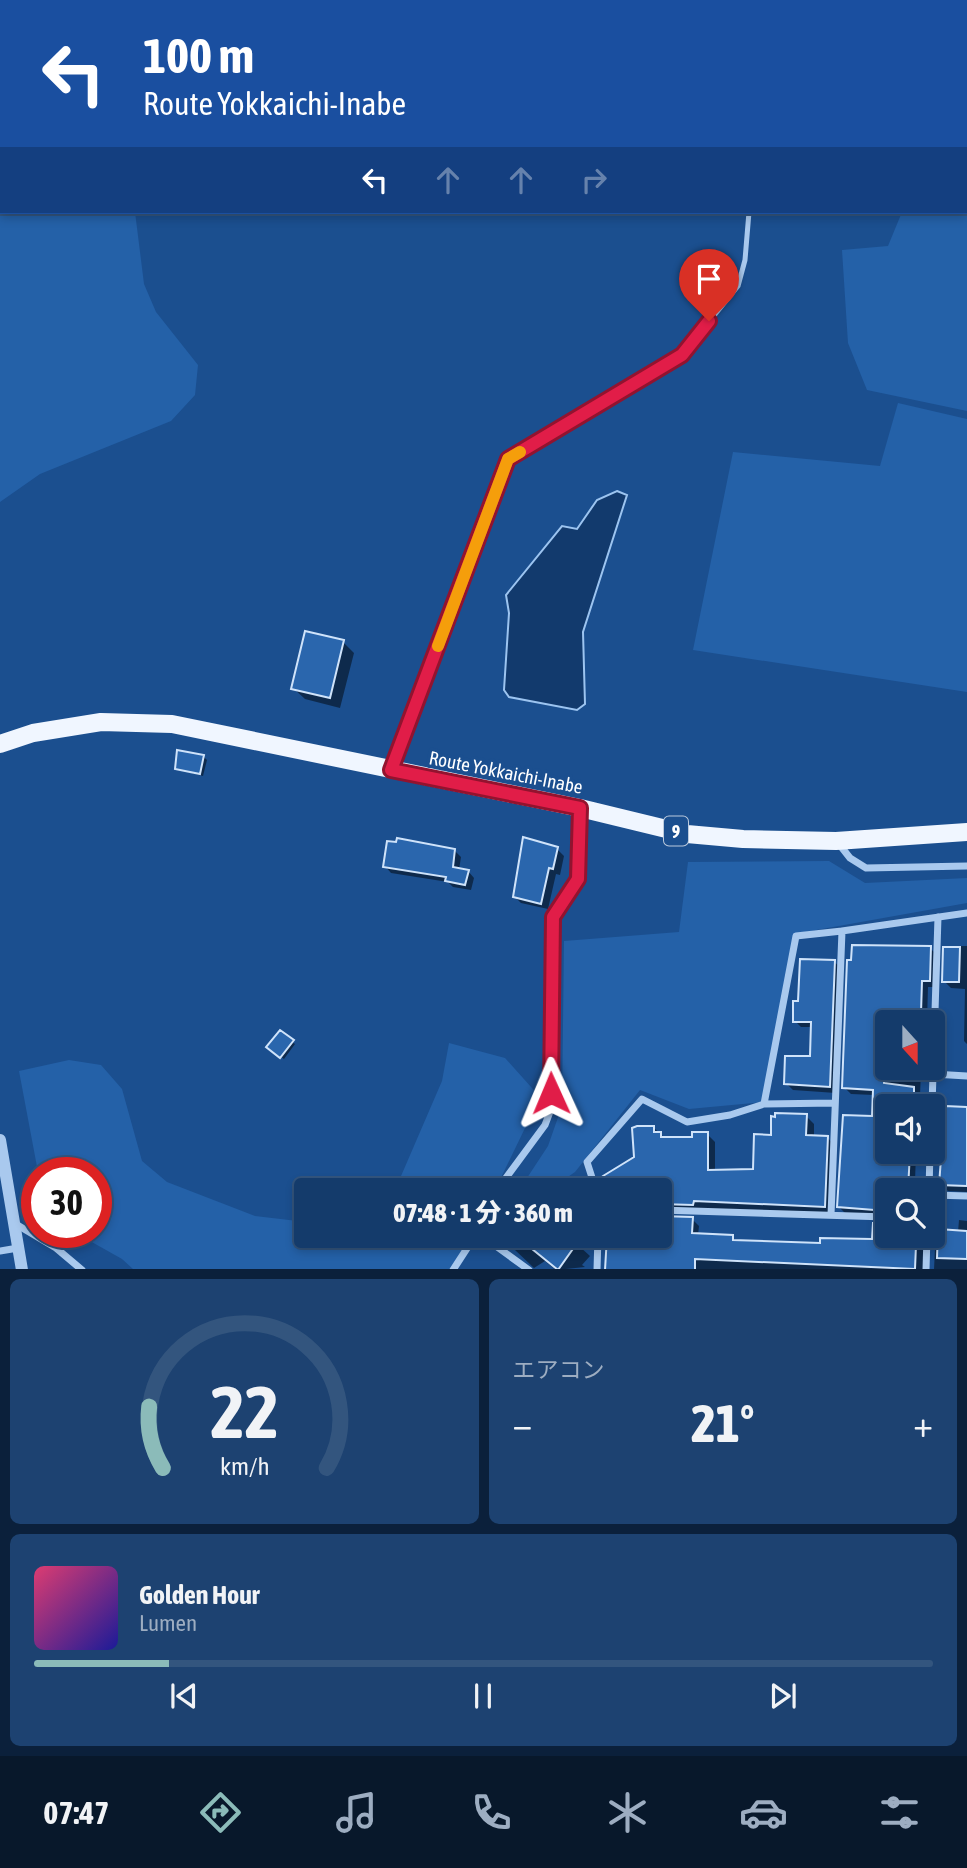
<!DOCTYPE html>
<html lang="ja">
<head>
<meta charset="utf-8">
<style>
  body { margin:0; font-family:"Asap Condensed","Noto Sans JP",sans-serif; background:#1d4271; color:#f1f3f6; height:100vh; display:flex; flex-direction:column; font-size:26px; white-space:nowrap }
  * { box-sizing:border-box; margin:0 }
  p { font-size:23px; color:#9dadc1 }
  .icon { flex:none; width:38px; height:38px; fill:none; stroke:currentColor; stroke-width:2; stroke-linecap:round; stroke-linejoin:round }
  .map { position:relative; height:1269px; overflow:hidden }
  .drawer { display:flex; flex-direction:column; gap:10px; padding:10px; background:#0b203b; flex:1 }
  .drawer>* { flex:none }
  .hud { position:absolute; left:0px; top:0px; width:968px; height:214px; box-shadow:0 4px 10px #0003,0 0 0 2px #33557e; background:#1a4fa0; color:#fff; overflow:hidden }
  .needle { width:46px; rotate:159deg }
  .tools { position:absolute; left:875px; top:1010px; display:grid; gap:14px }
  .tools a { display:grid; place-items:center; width:70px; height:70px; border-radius:7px; background:#143b6b; box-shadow:0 4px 10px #0003,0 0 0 2px #33557e; font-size:35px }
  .speed { position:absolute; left:21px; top:1157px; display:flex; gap:14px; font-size:35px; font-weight:700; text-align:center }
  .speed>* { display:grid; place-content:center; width:91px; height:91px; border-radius:50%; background:#143b6b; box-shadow:0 4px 10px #0003,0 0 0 2px #33557e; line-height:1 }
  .speed .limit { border:10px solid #d22; background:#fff; color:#111 }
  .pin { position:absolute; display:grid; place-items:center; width:60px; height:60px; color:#fff; margin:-72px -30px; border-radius:50% 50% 50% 0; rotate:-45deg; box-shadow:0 0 7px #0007 }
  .pin .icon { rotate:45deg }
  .me { position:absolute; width:77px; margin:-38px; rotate:359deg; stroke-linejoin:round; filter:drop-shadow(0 0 5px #0008) }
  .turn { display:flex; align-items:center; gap:24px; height:147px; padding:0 28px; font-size:32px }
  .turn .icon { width:91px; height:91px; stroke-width:2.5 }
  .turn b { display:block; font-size:49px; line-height:60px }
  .lanes { display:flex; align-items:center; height:66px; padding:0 28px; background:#0003; justify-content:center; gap:35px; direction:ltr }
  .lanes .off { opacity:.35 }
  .big { font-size:52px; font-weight:800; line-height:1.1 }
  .drawer .widget { flex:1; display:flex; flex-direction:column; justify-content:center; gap:10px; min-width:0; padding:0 24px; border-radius:10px; background:#1d4271 }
  .drawer .dial { align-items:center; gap:0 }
  .dial svg { height:182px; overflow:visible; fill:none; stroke:#33557e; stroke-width:7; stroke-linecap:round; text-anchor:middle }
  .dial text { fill:#f1f3f6; stroke:none }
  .song { display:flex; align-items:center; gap:21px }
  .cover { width:84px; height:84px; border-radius:10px; background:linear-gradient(135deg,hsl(340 70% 55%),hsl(240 70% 35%)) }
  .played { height:7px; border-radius:4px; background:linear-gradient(90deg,#8bbbb9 15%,#33557e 15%) }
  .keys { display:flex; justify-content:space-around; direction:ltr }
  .heat { display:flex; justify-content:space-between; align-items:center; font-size:38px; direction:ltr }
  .drawer .tiles { flex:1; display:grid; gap:10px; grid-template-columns:1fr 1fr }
  .widget:last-child { grid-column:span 2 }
  .trip { position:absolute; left:294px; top:1178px; width:378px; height:70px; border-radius:7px; background:#143b6b; box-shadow:0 4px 10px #0003,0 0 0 2px #33557e; font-weight:800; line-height:70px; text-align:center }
  .tabs { display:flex; height:112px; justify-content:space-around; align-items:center; background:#08182b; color:#9dadc1 }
  .tabs .icon { width:49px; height:49px }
  .tabs .on { color:#8bbbb9 }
  .tabs b { font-size:32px; color:#f1f3f6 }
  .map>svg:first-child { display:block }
  .green { fill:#2461a8 }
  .water { fill:#123a6d; stroke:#9cc4f0; stroke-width:2 }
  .shadow { fill:#0007 }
  .building { fill:#2a66ad; stroke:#cfe3fa; stroke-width:2 }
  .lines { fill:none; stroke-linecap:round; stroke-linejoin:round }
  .service { stroke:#a9c9ee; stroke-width:5 }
  .minor { stroke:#a9c9ee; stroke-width:7 }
  .tertiary { stroke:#a9c9ee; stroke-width:12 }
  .primary { stroke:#f0f6ff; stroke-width:18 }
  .route-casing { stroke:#92132f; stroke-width:18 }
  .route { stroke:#e11d48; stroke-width:12 }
  .slow { stroke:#f59e0b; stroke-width:12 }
  .labels { text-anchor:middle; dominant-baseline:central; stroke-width:7; stroke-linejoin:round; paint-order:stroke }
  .shield { fill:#1b4f8f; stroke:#bbcadd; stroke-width:2 }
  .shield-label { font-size:18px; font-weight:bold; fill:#fff }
  .street-label { font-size:19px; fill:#fff; stroke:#1b4f8f }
</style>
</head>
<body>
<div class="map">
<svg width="967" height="1270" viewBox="0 0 967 1270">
  <rect width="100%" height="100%" fill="#1b4f8f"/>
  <!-- green -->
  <path class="green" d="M0,114L2,212H135L144,284L156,312L198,365L195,395L171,421L40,474L0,502Z
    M967,178V411L867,390L848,343L842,250L888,246L902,212H966Z
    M898,403L967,419V692L693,650L733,452L880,466Z
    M829,861L865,883L967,878V903L794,934L764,1102L689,1109L640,1090L575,1172L549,1190H531L525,1181L548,1146L562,1106L564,941L679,932L688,862Z
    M449,1043L505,1058L540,1097L495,1190H395L442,1081Z
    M69,1060L101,1065L122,1089L142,1161L167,1182L255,1216L306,1222V1236H474L457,1269H133L122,1259L74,1232H96V1172H38L19,1071Z"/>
  <!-- water -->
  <path class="water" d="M617,491L627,495L583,632L585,704L577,710L509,697L504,690L509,613L506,595L562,526L577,529L597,500Z"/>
  <!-- shadow -->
  <path class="shadow" d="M343,642L354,653L340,708L305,699L293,688Z
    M204,757L207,760L203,776L177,769Z
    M557,849L564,856L560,875L556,874L548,909L521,903L514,896Z
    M454,850L461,857L459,870L468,871L474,878L471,890L453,887L448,882L391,873L385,866Z
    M947,946H967V1044L964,1041L965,989L951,988L944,981Z
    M930,948L937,955L936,987H928L927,1022H887V1068H926V1070H921L920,1096L928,1106H887V1152H916L915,1182L923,1190H887V1216L846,1214L839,1207L873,1117L874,1095L851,1094L844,1087L849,962Z
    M834,961L840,968L836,1093L793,1090L786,1083L812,1058L813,1027H801L795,1021Z
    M292,1042L295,1044L284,1059L272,1050Z
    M939,1107L967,1108V1192L948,1191L941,1184L943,1137L933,1136V1113Z
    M806,1116L814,1124V1137H827L835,1146L833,1214L669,1211L664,1215L660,1211V1190H613L654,1128L666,1139H694L707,1134L715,1142V1172L755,1171L773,1137Z
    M660,1218L692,1219L699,1226L698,1235L732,1237L737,1242L822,1244L874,1241L886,1225L887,1236H893V1246L920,1247L927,1254L926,1270H607L608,1236H660Z
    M959,1220L967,1221V1270H934L935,1248H939L958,1232Z
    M528,1236H568L590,1256L582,1265L585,1267L556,1270L545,1261L534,1268L515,1250Z"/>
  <!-- building -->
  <path class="building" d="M305,631L344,640L330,698L291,689Z
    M177,750L204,755L200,774L175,769Z
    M523,837L558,847L553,869L549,868L541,904L513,897Z
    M397,838L455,849L453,867L469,870L465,885L445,881L446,877L383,867L387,841L396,842Z
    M852,945L931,946L930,981H922L921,1013H913V1016L885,1015L884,1083L914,1087V1106H887V1152H910L908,1190H887V1211L837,1207L843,1115L872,1116L873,1090L842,1088L847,960H851Z
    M943,947H960L959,982H942Z
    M800,959L835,960L830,1087L784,1084L785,1056H810L811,1022H793V1001H798Z
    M280,1030L294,1040L280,1058L266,1047Z
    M945,1106L967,1107V1186L939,1185Z
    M775,1113L807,1114L806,1135L828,1136L825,1207L694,1201L693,1205L660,1204V1190H611L603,1176L634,1157L632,1128L637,1126H654V1132H661V1137H692V1132H708V1170L753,1169L754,1134L771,1135V1116L775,1117Z
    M660,1216L693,1217L692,1233L733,1235V1240L820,1243V1238L872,1239L873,1223H887V1244L916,1245L915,1269L695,1259V1270H605L607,1236H660Z
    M938,1229L967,1231V1259L937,1258Z
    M516,1236H582L558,1270Z"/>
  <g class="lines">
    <!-- service -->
    <path class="service" d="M765,0V2
      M392,767L508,459L682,355L738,286L745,260L749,212"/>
    <!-- minor -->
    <path class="minor" d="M839,844L850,858L866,868L967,866
      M933,1074L967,1076
      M764,1104L835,1103
      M932,1106L938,917
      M497,1190L545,1125L551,1109L553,917L578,879L580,809
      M596,1190L587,1162L642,1099L687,1122L730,1115L764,1104L796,936L842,931
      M929,1190L930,1152
      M933,1195L967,1196
      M660,1210L887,1217
      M831,1215L842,931L967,913
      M14,1223L56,1248L82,1270
      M482,1236L529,1270
      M0,1251L18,1248
      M453,1270L475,1236
      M597,1270L598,1236
      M926,1270L927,1236"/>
    <!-- tertiary -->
    <path class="tertiary" d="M0,1140L22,1270"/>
    <!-- primary -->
    <path class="primary" d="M0,744L33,733L101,722L172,724L580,808L687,834L743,839L836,841L967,832"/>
  </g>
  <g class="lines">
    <!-- route casing -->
    <g class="route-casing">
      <path id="route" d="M551,1093L553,917L578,879L580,808L391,770L508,459L682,355L709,321"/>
    </g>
    <!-- route -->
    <use href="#route" class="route"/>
    <!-- slow -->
    <path class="slow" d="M438,646L508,459L520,452"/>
  </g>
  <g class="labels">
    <!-- shield labels -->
    <rect class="shield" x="664" y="816.5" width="24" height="29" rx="5"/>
    <g class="shield-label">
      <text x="676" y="831">9</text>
    </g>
    <!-- street labels -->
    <g class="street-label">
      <text transform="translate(506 772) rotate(11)">Route Yokkaichi-Inabe</text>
    </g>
  </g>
</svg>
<div class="tools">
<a><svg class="needle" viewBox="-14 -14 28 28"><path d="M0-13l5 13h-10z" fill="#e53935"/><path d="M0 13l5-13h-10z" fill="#9dadc1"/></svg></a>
<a><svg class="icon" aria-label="sound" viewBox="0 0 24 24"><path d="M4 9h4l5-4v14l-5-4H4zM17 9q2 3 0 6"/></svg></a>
<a><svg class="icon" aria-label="search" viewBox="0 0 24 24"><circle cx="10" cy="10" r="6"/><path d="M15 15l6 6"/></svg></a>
</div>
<div class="speed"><div class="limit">30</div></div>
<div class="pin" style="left:709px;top:321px;background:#d93025"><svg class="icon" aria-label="arrive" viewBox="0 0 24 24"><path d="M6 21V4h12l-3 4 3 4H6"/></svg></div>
<svg class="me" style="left:551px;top:1093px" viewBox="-20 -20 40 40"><path d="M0-17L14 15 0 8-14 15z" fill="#e11d48" stroke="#fff" stroke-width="4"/></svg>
<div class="trip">07:48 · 1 分 · 360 m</div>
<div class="hud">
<div class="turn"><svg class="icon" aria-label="left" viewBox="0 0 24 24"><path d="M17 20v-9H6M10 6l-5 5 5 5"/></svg><div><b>100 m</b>Route Yokkaichi-Inabe</div></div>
<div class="lanes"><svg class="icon" aria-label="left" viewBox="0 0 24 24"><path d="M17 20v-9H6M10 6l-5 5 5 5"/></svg><svg class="icon off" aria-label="ahead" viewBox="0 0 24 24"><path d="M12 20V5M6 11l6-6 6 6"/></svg><svg class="icon off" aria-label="ahead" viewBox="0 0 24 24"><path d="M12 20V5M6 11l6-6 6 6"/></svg><svg class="icon off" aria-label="right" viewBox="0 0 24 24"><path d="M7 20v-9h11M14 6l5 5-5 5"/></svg></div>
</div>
</div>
<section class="drawer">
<div class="tiles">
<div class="widget dial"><svg viewBox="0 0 100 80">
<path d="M14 69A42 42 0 1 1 86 69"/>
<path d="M14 69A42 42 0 0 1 8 42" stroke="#8bbbb9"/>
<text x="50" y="56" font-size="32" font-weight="700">22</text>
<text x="50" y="72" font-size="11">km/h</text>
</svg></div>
<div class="widget"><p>エアコン</p>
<div class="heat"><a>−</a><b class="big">21°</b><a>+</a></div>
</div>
<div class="widget">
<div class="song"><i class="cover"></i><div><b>Golden Hour</b><p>Lumen</p></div></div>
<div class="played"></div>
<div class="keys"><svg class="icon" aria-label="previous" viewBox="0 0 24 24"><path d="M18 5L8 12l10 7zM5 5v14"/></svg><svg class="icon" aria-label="pause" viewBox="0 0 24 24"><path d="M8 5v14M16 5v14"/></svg><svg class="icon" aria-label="next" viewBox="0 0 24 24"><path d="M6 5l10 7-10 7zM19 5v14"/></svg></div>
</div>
</div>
</section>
<nav class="tabs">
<b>07:47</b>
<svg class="icon on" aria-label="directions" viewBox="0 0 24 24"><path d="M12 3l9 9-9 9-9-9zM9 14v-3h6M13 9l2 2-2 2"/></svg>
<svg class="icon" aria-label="music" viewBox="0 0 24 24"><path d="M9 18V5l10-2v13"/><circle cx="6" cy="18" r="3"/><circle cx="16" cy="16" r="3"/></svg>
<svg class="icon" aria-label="phone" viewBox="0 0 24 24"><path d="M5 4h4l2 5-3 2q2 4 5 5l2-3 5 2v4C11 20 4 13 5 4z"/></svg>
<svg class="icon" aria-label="climate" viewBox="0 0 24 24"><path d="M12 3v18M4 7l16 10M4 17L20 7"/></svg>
<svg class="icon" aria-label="car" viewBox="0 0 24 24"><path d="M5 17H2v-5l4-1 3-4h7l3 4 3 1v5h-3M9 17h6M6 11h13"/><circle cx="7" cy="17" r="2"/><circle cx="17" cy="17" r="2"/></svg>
<svg class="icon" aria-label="filters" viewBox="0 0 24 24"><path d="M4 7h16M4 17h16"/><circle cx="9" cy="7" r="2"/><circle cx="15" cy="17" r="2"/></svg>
</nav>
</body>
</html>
